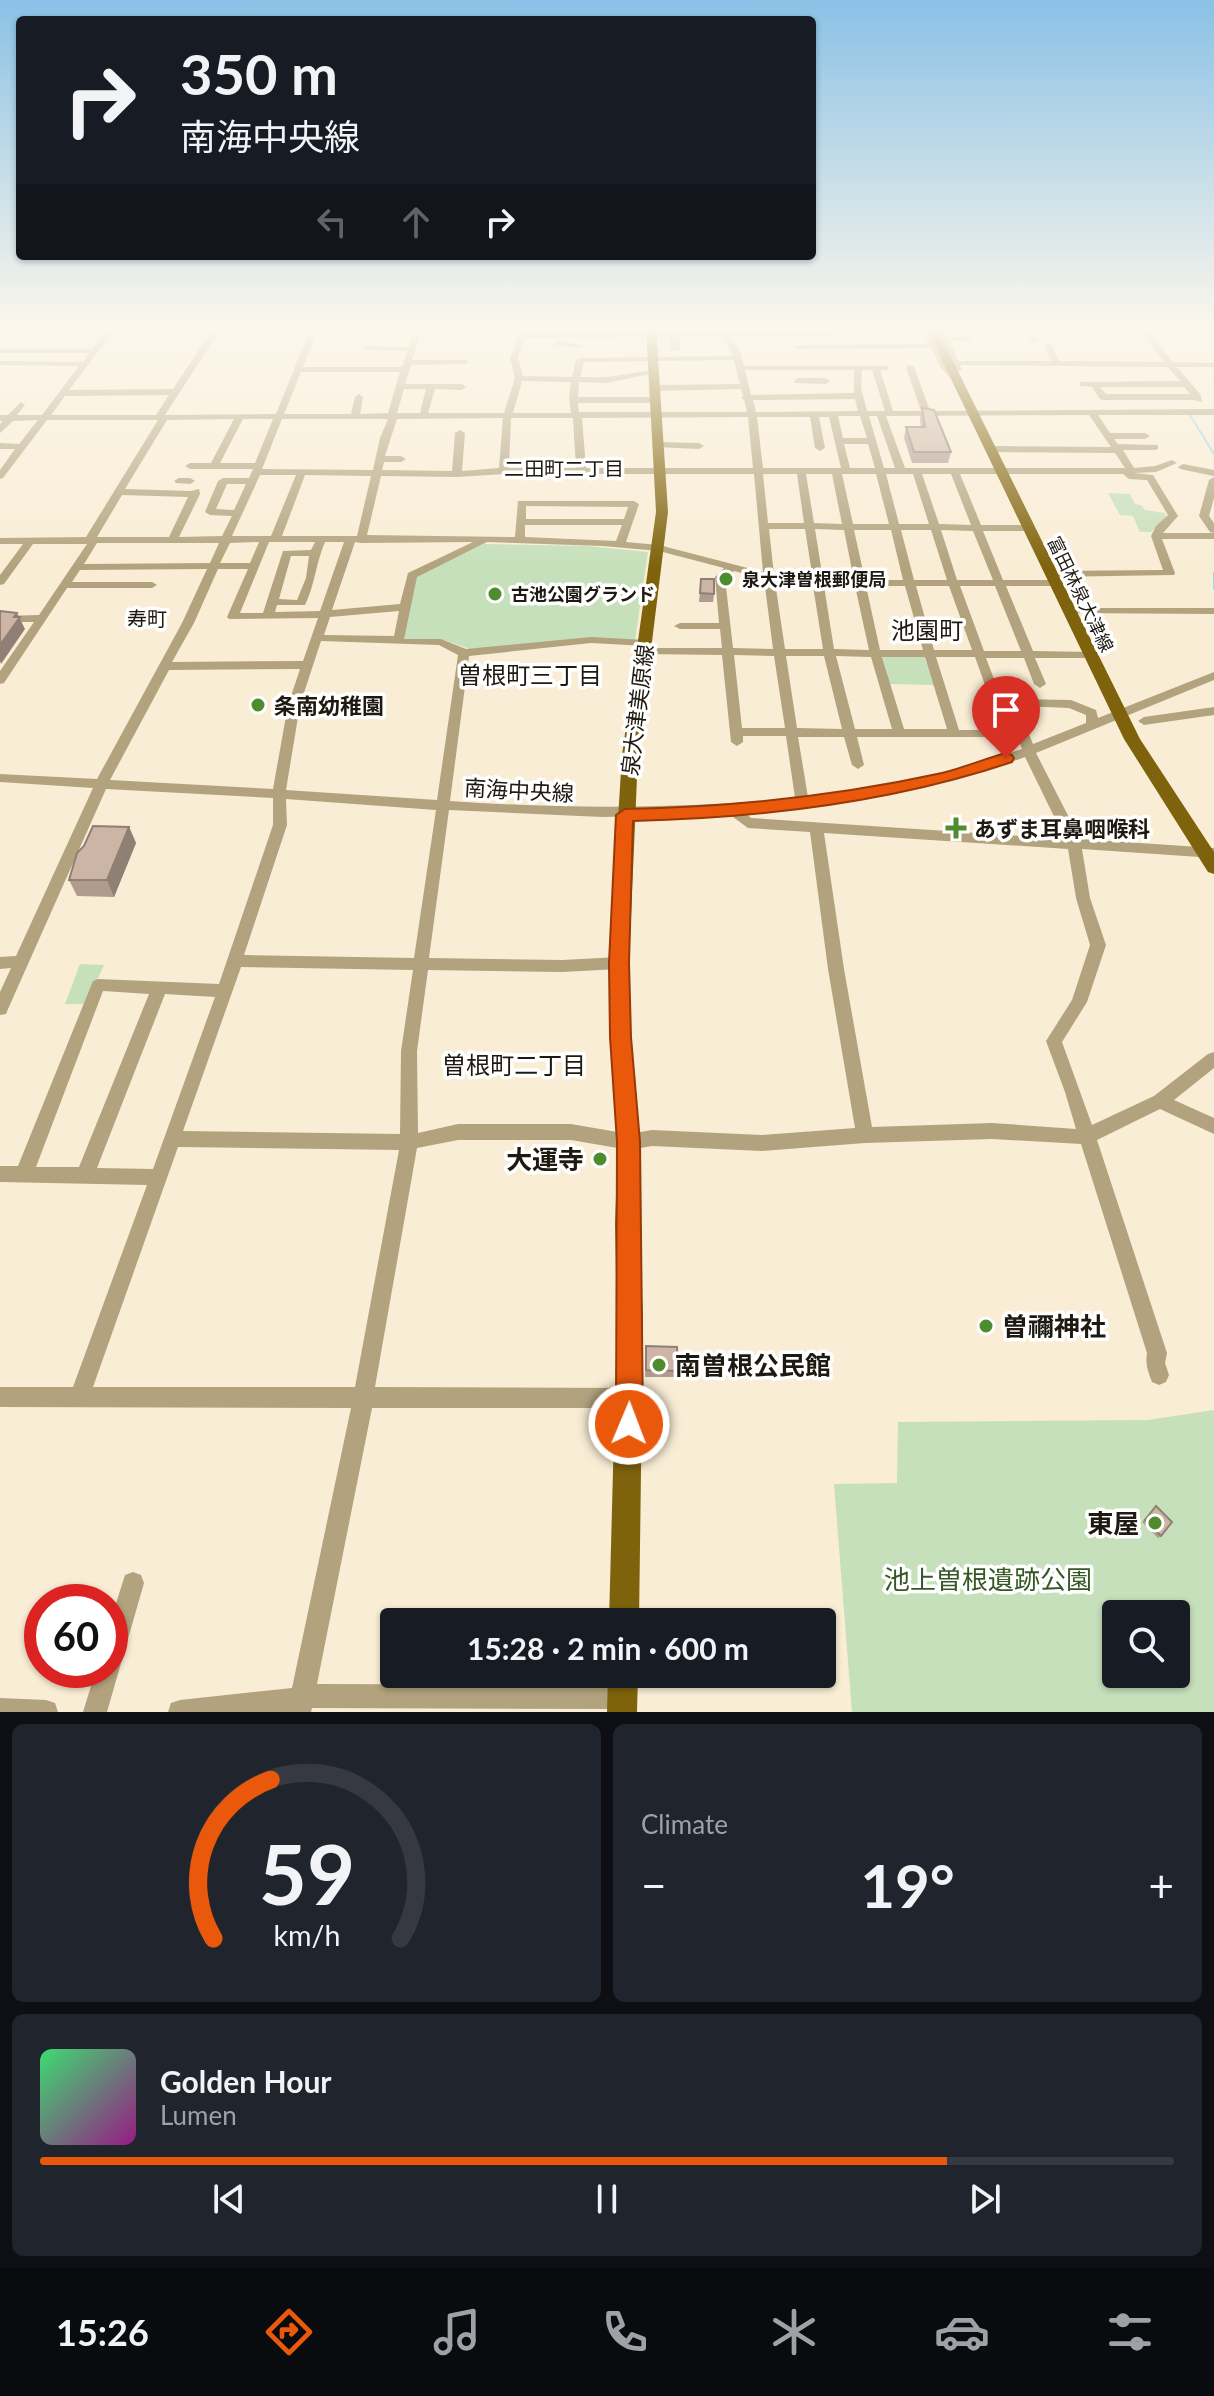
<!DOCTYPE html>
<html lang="en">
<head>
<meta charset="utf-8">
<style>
  body { margin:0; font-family:Lato,"Noto Sans JP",sans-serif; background:#20242c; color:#f1f3f6; height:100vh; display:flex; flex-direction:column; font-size:30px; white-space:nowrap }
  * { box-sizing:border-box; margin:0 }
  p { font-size:26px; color:#9ea1a6 }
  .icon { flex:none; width:44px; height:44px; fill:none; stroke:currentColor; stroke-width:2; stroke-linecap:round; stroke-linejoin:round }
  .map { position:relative; height:1712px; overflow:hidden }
  .sheet { display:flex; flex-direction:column; gap:12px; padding:12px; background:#0d0f14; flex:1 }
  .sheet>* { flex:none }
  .hud { position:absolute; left:16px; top:16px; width:800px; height:244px; border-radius:8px; box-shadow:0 2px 6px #0004; background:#171b24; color:#f1f3f6; overflow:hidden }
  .fabs { position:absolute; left:1102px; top:1600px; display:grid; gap:16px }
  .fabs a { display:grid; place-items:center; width:88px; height:88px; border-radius:8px; background:#171b24; box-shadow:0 2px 6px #0004; font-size:40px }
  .speed { position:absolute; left:24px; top:1584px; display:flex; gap:16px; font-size:40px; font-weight:700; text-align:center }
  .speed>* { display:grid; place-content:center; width:104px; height:104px; border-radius:50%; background:#171b24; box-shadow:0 2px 6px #0004; line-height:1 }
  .speed .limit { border:12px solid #d22; background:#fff; color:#111 }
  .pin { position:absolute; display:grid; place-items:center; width:68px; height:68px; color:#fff; margin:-82px -34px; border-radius:50% 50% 50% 0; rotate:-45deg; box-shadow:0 0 8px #0007 }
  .pin .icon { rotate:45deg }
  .me { position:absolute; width:88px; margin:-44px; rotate:1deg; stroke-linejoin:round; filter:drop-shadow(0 0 6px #0008) }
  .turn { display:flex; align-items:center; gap:28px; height:168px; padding:0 32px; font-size:36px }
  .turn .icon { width:104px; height:104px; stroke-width:2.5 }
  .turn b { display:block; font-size:56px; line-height:68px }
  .lanes { display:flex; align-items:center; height:76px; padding:0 32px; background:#0003; justify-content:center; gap:40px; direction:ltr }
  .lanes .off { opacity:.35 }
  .big { font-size:60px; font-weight:700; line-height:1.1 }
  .sheet .card { flex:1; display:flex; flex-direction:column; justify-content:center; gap:12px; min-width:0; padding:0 28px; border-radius:12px; background:#20242c }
  .sheet .dial { align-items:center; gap:0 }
  .dial svg { height:208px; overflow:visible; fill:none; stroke:#363941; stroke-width:7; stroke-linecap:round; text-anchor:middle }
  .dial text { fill:#f1f3f6; stroke:none }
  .song { display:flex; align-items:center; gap:24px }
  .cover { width:96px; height:96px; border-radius:12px; background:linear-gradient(135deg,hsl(140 70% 55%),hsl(310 70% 35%)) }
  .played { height:8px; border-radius:4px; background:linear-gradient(90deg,#ea580c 80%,#363941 80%) }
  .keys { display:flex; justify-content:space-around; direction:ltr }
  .heat { display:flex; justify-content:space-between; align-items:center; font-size:44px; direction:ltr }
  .sheet .tiles { flex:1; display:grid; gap:12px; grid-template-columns:1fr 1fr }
  .card:last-child { grid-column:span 2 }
  .trip { position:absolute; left:380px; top:1608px; width:456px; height:80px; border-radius:8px; background:#171b24; box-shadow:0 2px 6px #0004; font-weight:700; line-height:80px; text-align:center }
  .tab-bar { display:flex; height:128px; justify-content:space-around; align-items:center; background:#090b0e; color:#9ea1a6 }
  .tab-bar .icon { width:56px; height:56px }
  .tab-bar .on { color:#ea580c }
  .tab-bar b { font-size:36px; color:#f1f3f6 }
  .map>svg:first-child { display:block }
  .green { fill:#c6e0bb; fill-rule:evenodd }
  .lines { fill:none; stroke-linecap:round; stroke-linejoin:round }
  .stream { stroke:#9ed5e3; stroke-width:2 }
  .minor { fill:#b2a37e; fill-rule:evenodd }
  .major { fill:#7f630c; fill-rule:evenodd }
  .wall { fill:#b09c8f }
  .shaded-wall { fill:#907f74 }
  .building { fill:#cdb5a6; stroke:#907f74; stroke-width:2 }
  .route { fill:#ea580c; stroke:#983908; stroke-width:2 }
  .poi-dot { fill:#4e8c2d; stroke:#fff; stroke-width:3 }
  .labels { text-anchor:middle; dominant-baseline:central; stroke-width:7; stroke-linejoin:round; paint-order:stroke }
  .far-poi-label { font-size:18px; font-weight:bold; fill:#1e1a11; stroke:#fff; text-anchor:start }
  .far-street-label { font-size:18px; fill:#1e1a11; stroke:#fff }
  .far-neighbourhood-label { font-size:20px; fill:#1e1a11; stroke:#fff }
  .poi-label { font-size:22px; font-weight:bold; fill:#1e1a11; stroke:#fff; text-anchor:start }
  .street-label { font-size:22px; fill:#1e1a11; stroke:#fff }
  .neighbourhood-label { font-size:24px; fill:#1e1a11; stroke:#fff }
  .near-poi-label { font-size:26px; font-weight:bold; fill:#1e1a11; stroke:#fff; text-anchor:end }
  .near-park-label { font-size:26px; fill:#345724; stroke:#fff }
</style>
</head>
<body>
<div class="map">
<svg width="1214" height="1712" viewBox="0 0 1214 1712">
  <rect width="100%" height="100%" fill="#f9edd5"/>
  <!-- green -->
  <path class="green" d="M1108,493L1130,494L1135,504L1141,505L1145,510L1165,513L1166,518L1151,532H1140L1133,516L1120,515Z
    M484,544L588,546L648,552L635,640L470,649L444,640L403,639L416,576Z
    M882,655L924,656L934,685L890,684Z
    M80,964L104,965L86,1004H65Z
    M1214,1410V1712H852L834,1484L897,1483L898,1422L1148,1420ZM1116,1614H1176V1674H1116Z"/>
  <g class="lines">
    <!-- stream -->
    <path class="stream" d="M1190,415L1214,454
      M1214,573V589"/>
    <!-- minor -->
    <path class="minor" d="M109,327H117L69,390L173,389L214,327H222L165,415L276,414L311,327H319L303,367H402L407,351L366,350L362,348L366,346L409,347L415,327H423L412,360H465L469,362L465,364L411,365L405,384H462L466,387L462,390L435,389L428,413H504L515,378L510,358L522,327H528L527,334L721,332L724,327H732L729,332H831L835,334L834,336L730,337L740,351L744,366H888V370H880L893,411H921L906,367L910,365L914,367L930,411L1214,409V415H1098L1110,433H1145L1150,436L1145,439H1114L1118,444L1158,445V449L1155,450H1123L1134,468L1155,466L1172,460L1177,463L1156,472L1134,473L1153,475L1178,516L1163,533H1214L1210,532L1199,516L1209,480L1214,477V498L1209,516L1214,523V539H1162L1175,573L1174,575L1050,577L1045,574L1050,571L1163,570L1151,536L1156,526L1168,515L1147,480L1129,479L1123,474H960L981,525H1028L1033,528L1028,531H983L1003,580H1056L1061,583L1056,586H1006L1033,651L1091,652L1097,655L1091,658H1035L1046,684L1040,688L1034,684L1024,658H986L1015,734L1013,737H857L864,765L858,769L852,765L844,737H798L808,797L937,776L1022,749L1012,722L1009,702L1011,699L1071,700L1096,710L1098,718L1214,672V680L1036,753L1080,839L1214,848V858L1082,849L1090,898L1106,945L1087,1002L1062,1042L1092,1125L1154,1096L1208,1054L1214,1052V1068L1174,1100L1214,1118V1134L1160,1109L1097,1140L1167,1353L1165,1363L1169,1375L1166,1382L1159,1385L1152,1382C1148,1372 1145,1364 1147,1353L1081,1144L992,1139L865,1143L762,1151L652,1146L629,1150L571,1140H458L417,1148L375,1387L630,1388L637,1391L640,1398L637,1405L630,1408H372L317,1684L622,1685L630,1689L634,1697L630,1705L622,1709L312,1708L311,1712H168L171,1703L180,1700L292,1688L351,1408L0,1407V1387H73L147,1185L0,1182V1166H18L93,981L98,979L219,984L273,825V798L106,789L8,1009L6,1014L0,1015V992L11,968L0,969V957L16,956L93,788L0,782V774L97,779L182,623L207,569L80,570L72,582H152L157,585L152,588H67L4,683L0,684V671L34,622H0V616L39,615L87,544H33L4,584L0,585V575L23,544H0V538L86,537L158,420H47L3,478L0,479V470L15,449H0V443L19,444L38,420L13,421L0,433V424L3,421H0V415H8L21,402L25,405L17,415H42L79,366L0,365V361L83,362L89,353H0V349H92ZM722,337L733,356L580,358L576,360L572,377L523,376L518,358L525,338ZM734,360L740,384L655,385L651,388L655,391L741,389L743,396L741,398L744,400L747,412H579L578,403H655L659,400L655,397H578L579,382L607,383L658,372L654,370L607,377H580L584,362ZM745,370H854V393L751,395ZM862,370H872L885,411H867L861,388ZM301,372H400L388,413L360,414L363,397L359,394L355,397L351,414H284ZM522,381L571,382L569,398L571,413H513ZM404,389H426L420,413H397ZM169,395L156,415H51L65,396ZM855,399L858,411L756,412L753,400ZM1089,415L1111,447L990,446L985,449L990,452L1115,453L1125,468H905L886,416ZM838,416H860L867,438H843ZM869,416H877L895,468H884ZM748,417L753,468H586L582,418ZM757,417H810L815,448L820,451L825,448L819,417H829L841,468H763ZM503,418L499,468L462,471L465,433L460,430L455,433L452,471L382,470L384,462H401L406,459L401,456H385L397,419ZM511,418H573L576,468H509ZM234,419L211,463H190L185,466L190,469H253L249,478H223L218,481L205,512L210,515L232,516L222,536L179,537L200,494L199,489L191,491L125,489L167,420ZM243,419H273L255,463H220ZM282,419H388L380,438L373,470L262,469ZM844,444H868L875,468H850ZM504,474H754L763,572L659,545L626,542L639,504L634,501H518L515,537L367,535L381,476L457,477ZM763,474H797L804,523H768ZM806,474H832L842,524L814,523ZM842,474H876L889,524H853ZM886,474H913L929,524H899ZM922,474H951L971,525L939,524ZM260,475H296L271,536H232ZM305,475L371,476L357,536H282ZM227,484H246L234,510L216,509ZM122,495L188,497L169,537H97ZM526,506L628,507L624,519H526ZM525,525H622L616,541L525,537ZM769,529H805L813,580H791L774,575ZM815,529L844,530L854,580H823ZM854,530H891L903,580H865ZM901,530H931L947,580H914ZM941,530L973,531L993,580H957ZM259,542L250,563H220L230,543ZM269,542H315L311,550L283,551L263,613H240ZM325,542H344L320,611L275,612L277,605H305C315,585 316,562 325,542ZM355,542L361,543L473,542L408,573L400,604L332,610ZM487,542L603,546L659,551L724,568L715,577L719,623H680L674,626L680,629H720L722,648H645L639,651L645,654L722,655L731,742L737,746L743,742V736H786L795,798C680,809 565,809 450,801L469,656L591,643L646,646L652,643L646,640L591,637L466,649L441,639H404L417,577ZM168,543H219L210,563L84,564L97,543ZM291,556H309L306,578L297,600L279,599ZM218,569H248L227,617L229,619L318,618L303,661L172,662L194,623ZM734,571L764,579L773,649L733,648L725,578ZM775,582L791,586H813L823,649H785ZM824,586H855L869,650L834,649ZM866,586H905L923,650H880ZM916,586H949L972,650H934ZM960,586H995L1021,651H984ZM399,611L394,636L324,635L330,617ZM321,641L439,645L458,655L437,800L286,790L300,705ZM734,655L774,656L785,728H742ZM786,656H824L842,729L797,728ZM836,656L871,657L892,729H855ZM882,657H925L947,729H904ZM936,657H975L1001,730H959ZM300,669L288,705L273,789L110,780L169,670ZM1022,706L1069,708L1086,715V723L1033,744L1024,722ZM1025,757L1065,839L751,818L744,812C839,803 935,791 1025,757ZM286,799L436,810L414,958L244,955L287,825ZM449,810L602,817L729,814L748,828L810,832L828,969L855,1128L762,1135L652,1130L629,1134L571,1124H458L418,1133L417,1051L428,970L562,972L619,969L624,967L627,963L624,959L619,957L562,960L429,958ZM824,833L1068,849L1076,898L1090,945L1072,1000L1046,1041L1065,1092L1076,1129L992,1123L872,1127L844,969ZM241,967L413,970L401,1051L400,1134L183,1131ZM103,991L149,994L79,1167H36ZM165,994L215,997L153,1169L97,1168ZM178,1147L399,1150L355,1387H93Z
      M253,327H261V328L257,330Z
      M921,327H929L949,367L960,378V382H954L941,368L931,348L799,349L795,347L799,345L929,344Z
      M934,327H942L946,337H963L957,327H965L971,341H949L958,361H1051L1044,346L1048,344L1052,346L1059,361L1164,362L1147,341L1141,327H1149L1155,340L1173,362L1214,363V367H1177L1201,395L1202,402L1194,400H1103L1100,399L1092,387L1080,386V382L1180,381L1168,367L960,365L962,370L958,372L954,370ZM1100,387H1184L1190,394H1106Z
      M1021,327H1029L1038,340L1037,342H1031Z
      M558,341L584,346L580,348L555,345L554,343Z
      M798,378H826L830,381L826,384L795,383L794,381Z
      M658,442L699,443L704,446L699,449L655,447V443Z
      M1183,464L1214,470V476L1180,469L1178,467Z
      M179,478H190L195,481L190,484L176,483L174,481Z
      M1069,608H1214V614L1065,613L1063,611Z
      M1214,707V715L1144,725L1138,721L1144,717Z
      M133,1572L141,1575L144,1583L107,1712H83L96,1670H110V1622L125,1575Z
      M0,1698L46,1700L55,1703L58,1712H0Z"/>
    <!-- major -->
    <path class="major" d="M646,327H656L668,512L638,755L629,963L630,1037L640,1142L639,1224L643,1319L639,1622H609L617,1319L615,1224L618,1142L610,1037L609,963L622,755L656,512Z
      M926,327H936L1140,739L1214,852V874L1208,872L1124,739Z
      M608,1674H638L637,1712H607Z"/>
  </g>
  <!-- wall -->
  <path class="wall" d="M667,327H683V329L667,330Z
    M669,330L680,340V350H670Z
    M922,408L951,452L948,463H912L904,438L906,427H921L920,419Z
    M701,579L714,594L713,602H699Z
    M129,827L136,843L114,897L77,896L69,880Z
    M646,1346L678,1371L677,1377H645Z
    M1156,1506L1161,1536L1158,1538L1142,1522Z"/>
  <!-- shaded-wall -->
  <path class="shaded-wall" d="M17,613L25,629L1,664L0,661V645Z
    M129,827L136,843L114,897L107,880Z"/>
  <!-- building -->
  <path class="building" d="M669,330H679L680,340H670Z
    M922,408L934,410L951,452H914L906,427H925Z
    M701,579H714V594L700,593Z
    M0,611L17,613L14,617H20L0,645Z
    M93,826L129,827L107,880H69L77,853L84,846Z
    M646,1346L677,1347L678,1371L646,1370Z
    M1156,1506L1172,1522L1161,1536L1145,1520Z"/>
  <!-- sky -->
  <linearGradient id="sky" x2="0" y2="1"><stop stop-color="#8ac1e6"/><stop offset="0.58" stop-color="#fcf7ec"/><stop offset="1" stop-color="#fcf7ec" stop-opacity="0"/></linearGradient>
  <rect width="1214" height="567" fill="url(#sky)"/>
  <!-- route -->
  <path class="route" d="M1006,753L1012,755L1014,758L1012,762C890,803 761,818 633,821L629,963L631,1037L640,1142L643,1424L639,1433L629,1437L620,1433L616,1424L617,1142L610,1037L609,963L616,815L625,809C731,807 837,796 942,773C963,768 984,759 1006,753Z"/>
  <!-- markers -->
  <g class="poi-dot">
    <circle cx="726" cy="579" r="8"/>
    <circle cx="495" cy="594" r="8"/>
    <circle cx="258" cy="705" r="8"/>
    <path d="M952 816h8v8h8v8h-8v8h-8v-8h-8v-8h8z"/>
    <circle cx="600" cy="1159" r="8"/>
    <circle cx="986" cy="1326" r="8"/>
    <circle cx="659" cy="1365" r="8"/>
    <circle cx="1155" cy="1523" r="8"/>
  </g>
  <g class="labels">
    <!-- far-poi labels -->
    <g class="far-poi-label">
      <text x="742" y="579">泉大津曽根郵便局</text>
      <text x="511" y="594">古池公園グランド</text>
    </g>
    <!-- far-street labels -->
    <g class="far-street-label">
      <text transform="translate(1081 594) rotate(64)">富田林泉大津線</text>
    </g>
    <!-- far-neighbourhood labels -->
    <g class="far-neighbourhood-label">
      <text x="564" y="468">二田町二丁目</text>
      <text x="147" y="618">寿町</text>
    </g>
    <!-- poi labels -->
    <g class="poi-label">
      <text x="274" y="705">条南幼稚園</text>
      <text x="974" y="828">あずま耳鼻咽喉科</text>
    </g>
    <!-- street labels -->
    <g class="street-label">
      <text transform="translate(637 710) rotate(-83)">泉大津美原線</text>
      <text transform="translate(519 790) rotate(3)">南海中央線</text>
    </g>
    <!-- neighbourhood labels -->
    <g class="neighbourhood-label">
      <text x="927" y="629">池園町</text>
      <text x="530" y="674">曽根町三丁目</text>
      <text x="514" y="1064">曽根町二丁目</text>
    </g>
    <!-- near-poi labels -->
    <g class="near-poi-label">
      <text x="584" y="1159">大運寺</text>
      <text x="1002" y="1326" text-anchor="start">曽禰神社</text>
      <text x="675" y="1365" text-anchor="start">南曽根公民館</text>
      <text x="1139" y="1523">東屋</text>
    </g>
    <!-- near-park labels -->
    <g class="near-park-label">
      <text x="988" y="1579">池上曽根遺跡公園</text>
    </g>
  </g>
</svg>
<div class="fabs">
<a><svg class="icon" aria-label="search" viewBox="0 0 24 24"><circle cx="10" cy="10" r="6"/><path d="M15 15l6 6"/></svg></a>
</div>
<div class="speed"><div class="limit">60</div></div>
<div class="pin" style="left:1006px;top:758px;background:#d93025"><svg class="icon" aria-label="arrive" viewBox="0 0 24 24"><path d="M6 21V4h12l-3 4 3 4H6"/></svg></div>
<svg class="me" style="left:629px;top:1424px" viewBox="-20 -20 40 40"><circle r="17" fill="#ea580c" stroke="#fff" stroke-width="3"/><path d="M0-11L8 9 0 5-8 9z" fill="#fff"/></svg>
<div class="trip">15:28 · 2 min · 600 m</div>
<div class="hud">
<div class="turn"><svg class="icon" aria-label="right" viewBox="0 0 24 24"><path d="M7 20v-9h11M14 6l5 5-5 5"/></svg><div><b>350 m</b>南海中央線</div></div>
<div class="lanes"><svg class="icon off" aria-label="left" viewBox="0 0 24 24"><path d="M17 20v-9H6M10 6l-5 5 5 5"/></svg><svg class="icon off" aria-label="ahead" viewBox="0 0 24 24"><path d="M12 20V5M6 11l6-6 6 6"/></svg><svg class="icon" aria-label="right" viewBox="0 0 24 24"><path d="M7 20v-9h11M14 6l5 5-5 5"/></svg></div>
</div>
</div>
<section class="sheet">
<div class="tiles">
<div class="card dial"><svg viewBox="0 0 100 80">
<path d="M14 69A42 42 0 1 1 86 69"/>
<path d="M14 69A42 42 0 0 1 36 8" stroke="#ea580c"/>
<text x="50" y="56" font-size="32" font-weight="700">59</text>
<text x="50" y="72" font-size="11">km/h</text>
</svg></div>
<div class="card"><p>Climate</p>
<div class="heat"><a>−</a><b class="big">19°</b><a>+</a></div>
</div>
<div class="card">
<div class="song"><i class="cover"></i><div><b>Golden Hour</b><p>Lumen</p></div></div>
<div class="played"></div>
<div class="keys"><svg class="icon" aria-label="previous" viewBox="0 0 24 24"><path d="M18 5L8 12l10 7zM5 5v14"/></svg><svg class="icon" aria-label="pause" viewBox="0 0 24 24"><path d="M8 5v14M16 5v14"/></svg><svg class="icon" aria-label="next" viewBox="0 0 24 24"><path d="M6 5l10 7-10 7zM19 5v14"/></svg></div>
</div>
</div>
</section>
<nav class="tab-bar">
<b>15:26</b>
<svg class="icon on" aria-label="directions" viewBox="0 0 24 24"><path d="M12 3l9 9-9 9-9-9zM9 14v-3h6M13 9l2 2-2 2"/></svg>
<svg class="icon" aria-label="music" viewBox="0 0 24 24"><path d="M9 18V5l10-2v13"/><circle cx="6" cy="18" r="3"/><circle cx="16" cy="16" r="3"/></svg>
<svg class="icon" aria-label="phone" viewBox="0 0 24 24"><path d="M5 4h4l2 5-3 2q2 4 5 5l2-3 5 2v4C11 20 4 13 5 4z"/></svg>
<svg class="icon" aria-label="climate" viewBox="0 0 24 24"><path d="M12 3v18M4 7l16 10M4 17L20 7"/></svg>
<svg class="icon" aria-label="car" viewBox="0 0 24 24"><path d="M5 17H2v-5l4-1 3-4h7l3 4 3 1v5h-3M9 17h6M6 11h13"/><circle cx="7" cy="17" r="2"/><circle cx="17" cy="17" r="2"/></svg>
<svg class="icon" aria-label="filters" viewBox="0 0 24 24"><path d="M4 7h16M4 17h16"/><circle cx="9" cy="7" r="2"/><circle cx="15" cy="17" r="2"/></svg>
</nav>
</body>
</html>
